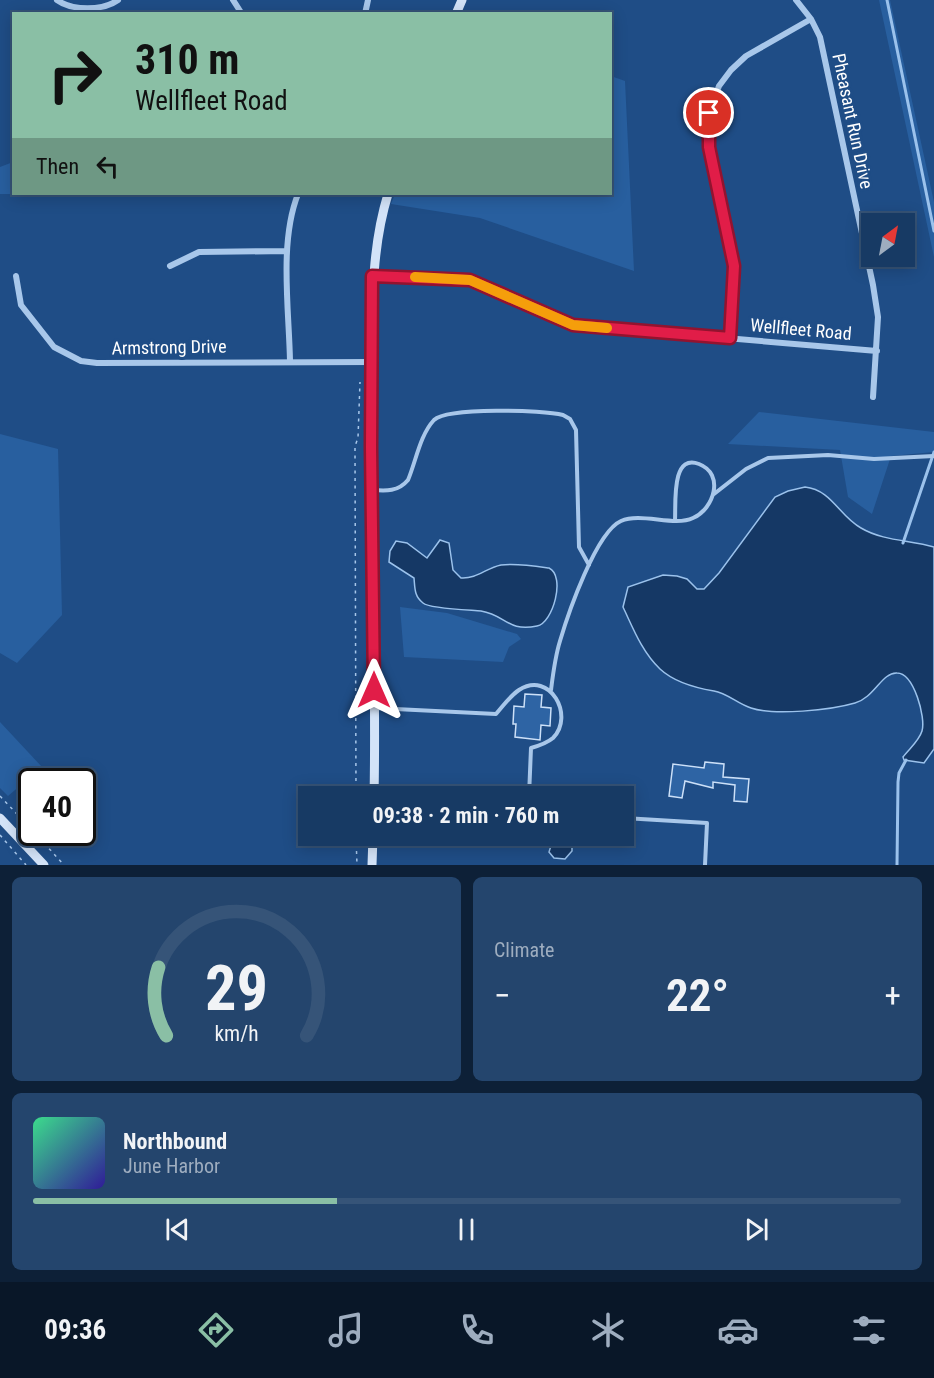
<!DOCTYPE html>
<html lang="en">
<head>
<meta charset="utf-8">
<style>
  body { margin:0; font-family:"Roboto Condensed",sans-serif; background:#24456d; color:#f1f3f6; height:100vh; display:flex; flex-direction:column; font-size:22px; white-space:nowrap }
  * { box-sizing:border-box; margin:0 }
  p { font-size:20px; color:#9eadbf }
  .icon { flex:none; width:33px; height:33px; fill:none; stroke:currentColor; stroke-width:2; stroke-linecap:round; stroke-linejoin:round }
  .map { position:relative; height:865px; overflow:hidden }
  .drawer { display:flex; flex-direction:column; gap:12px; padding:12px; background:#0d2037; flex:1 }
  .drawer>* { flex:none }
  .guide { position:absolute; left:12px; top:12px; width:600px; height:183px; border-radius:0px; box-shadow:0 3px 15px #0003,0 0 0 2px #365478; background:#8abfa5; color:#111; overflow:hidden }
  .needle { width:39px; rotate:32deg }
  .fabs { position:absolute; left:861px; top:213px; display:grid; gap:12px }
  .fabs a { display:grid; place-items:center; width:54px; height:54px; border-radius:0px; background:#173a64; box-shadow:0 3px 15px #0003,0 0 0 2px #365478; font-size:30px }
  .speed { position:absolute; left:18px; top:768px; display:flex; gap:12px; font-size:30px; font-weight:700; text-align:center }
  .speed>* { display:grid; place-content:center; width:78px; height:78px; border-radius:50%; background:#173a64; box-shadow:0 3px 15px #0003,0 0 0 2px #365478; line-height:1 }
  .speed .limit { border:3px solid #111; border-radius:9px; background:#fff; color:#111 }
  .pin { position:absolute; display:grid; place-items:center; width:51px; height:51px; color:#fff; margin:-26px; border:3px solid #fff; border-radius:50%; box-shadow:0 2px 6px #0007 }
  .me { position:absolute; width:66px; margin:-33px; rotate:0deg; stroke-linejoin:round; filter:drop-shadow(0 0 4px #0008) }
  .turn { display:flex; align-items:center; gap:21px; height:126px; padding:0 24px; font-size:27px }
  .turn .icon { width:78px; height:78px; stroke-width:2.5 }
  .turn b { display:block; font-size:42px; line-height:51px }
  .then { display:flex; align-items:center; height:57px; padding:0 24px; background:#0003; gap:12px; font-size:22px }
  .big { font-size:45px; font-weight:700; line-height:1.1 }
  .drawer .widget { flex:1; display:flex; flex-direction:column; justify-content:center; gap:9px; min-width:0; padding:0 21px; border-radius:9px; background:#24456d }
  .drawer .dial { align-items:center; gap:0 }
  .dial svg { height:156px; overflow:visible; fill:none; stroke:#365478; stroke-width:7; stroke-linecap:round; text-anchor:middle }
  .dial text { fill:#f1f3f6; stroke:none }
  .song { display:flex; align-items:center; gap:18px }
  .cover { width:72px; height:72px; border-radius:9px; background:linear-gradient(135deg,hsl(150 70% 55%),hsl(250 70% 35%)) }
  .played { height:6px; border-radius:3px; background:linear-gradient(90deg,#8abfa5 35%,#365478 35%) }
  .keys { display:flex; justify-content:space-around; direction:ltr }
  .heat { display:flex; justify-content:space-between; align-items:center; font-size:33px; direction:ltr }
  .drawer .tiles { flex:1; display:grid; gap:12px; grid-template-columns:1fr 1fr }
  .widget:last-child { grid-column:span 2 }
  .trip { position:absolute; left:298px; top:786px; width:336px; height:60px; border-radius:0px; background:#173a64; box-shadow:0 3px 15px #0003,0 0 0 2px #365478; font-weight:700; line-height:60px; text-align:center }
  .dock { display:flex; height:96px; justify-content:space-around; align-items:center; background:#091728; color:#9eadbf }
  .dock .icon { width:42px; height:42px }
  .dock .active { color:#8abfa5 }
  .dock b { font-size:27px; color:#f1f3f6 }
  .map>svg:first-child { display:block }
  .green { fill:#285f9f }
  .water { fill:#153865; stroke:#9bc2ec; stroke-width:1.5 }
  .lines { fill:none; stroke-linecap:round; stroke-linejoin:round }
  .stream { stroke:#9bc2ec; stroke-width:3 }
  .building { fill:#2e64a4; stroke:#cce0f8; stroke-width:1.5 }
  .path { stroke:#a8c7ea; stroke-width:1.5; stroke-dasharray:3 4.5; stroke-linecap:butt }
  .lane { stroke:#a8c7ea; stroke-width:4 }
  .street { stroke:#a8c7ea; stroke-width:6 }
  .secondary { stroke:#d3e3f8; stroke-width:9 }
  .route-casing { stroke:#92132f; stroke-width:15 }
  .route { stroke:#e11d48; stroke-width:10 }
  .slow { stroke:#f59e0b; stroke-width:10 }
  .labels { text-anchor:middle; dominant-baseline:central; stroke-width:6; stroke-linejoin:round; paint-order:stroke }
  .street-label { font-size:18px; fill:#fff; stroke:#1f4d86 }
</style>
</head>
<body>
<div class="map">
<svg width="934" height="865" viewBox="0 0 934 865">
  <rect width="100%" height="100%" fill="#1f4d86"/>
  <!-- green -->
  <path class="green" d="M879,0H890L934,202V257Z
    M611,76L625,81L634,271L480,218L391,204L395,194H610Z
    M13,162L14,194H22H0V167Z
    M759,412L934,432V452L891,456L872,514L848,497L840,450L728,444Z
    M0,434L58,449L62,615L17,663L0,653Z
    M400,607L447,613L517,634L521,639L509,647L503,662L404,657Z
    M0,722L42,767L8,796L0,788Z"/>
  <!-- water -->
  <path class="water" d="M805,487C832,490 839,516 861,528C883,541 910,540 934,547V749L924,763L904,760L903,757C909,749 919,741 922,731C926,718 914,673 897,673C882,672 874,698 855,703C831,710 774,716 751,708C738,704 727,693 714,691C696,688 674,682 660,669C642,652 633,628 623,607L628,587L663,575L677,576L687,579L697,589H704L719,573L775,497L788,491Z
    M440,540L449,543L453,570L461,578C477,579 486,568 501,565C516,563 535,566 549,568C566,576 553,623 537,626C507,632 506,615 481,611C470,610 430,609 423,603C414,596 415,588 414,578L389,562L390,551L396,541L407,543L427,558Z
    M554,836L572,837V851L565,859L554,858L549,852Z"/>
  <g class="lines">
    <!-- stream -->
    <path class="stream" d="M887,0L934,231
      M903,543L934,452
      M897,865L898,782L899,773L906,760"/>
  </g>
  <!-- building -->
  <path class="building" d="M525,694L542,695L541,707L551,708L550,726L541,725L540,740L515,737L516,724H513L514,706L524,707Z
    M705,762L724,764L723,777L749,779L747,802L734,801L735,785L713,782V788L685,781L682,798L669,796L673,764L704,768Z"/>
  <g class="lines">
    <!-- path -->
    <path class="path" d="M0,796L32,830
      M356,796L355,446L358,438L360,382
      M34,832L64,865
      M0,835L26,865
      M356,836L357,865"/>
    <!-- lane -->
    <path class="lane" d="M372,490C386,491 398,492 408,480C416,461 420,435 434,420C448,407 543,410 563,415L570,419L576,430L579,547L589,565
      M714,494L746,469L768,458L828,455L874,459L934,456
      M551,690C553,674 555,657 560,641C568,614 596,532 621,521C641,512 674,527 693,518C714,509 725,474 699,464C671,453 676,504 675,520
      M375,708L496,714C503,706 510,696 519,690C550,670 575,716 553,738C547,743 538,746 531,748L529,796
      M624,818L707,823L705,865"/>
    <!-- street -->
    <path class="street" d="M57,0C72,11 103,11 118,0
      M233,0L242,14
      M796,0L811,19L820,37L873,285L878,317L873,397
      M365,14L368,0
      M170,266L199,252L287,251
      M16,276L21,305L54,347L81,361L97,363L372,362
      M373,276L470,280L573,325L877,351
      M730,338L733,266L709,147V113L719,86L731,70L746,56L811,19
      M290,361C289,309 279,242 298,194"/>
    <!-- secondary -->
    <path class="secondary" d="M456,14L462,0
      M374,796C377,659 369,521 372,383C373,319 369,256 388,194
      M0,818L44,865
      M372,865L373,836"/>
  </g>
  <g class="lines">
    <!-- route casing -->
    <g class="route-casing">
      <path id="route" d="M374,690L371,447L372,276L470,280L573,325L730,338L734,266L709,147V113"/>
    </g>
    <!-- route -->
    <use href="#route" class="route"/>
    <!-- slow -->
    <path class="slow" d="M415,277L470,280L573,325L607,328"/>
  </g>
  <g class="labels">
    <!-- street labels -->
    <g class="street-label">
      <text transform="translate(853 121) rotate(78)">Pheasant Run Drive</text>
      <text transform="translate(801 329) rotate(5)">Wellfleet Road</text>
      <text transform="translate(169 347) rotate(-1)">Armstrong Drive</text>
    </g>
  </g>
</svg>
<div class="fabs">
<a><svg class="needle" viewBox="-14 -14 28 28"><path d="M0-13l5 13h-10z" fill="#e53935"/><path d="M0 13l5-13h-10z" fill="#9eadbf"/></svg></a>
</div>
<div class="speed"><div class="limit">40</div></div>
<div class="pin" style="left:709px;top:113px;background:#d93025"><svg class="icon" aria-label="arrive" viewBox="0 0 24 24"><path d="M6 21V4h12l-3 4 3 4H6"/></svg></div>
<svg class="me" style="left:374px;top:690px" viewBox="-20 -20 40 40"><path d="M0-17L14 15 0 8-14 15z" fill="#e11d48" stroke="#fff" stroke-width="4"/></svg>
<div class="trip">09:38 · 2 min · 760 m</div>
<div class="guide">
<div class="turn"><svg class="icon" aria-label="right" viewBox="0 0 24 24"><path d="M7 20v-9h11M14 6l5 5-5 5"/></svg><div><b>310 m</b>Wellfleet Road</div></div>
<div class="then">Then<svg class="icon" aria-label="left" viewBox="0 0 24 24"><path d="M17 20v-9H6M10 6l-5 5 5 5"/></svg></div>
</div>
</div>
<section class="drawer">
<div class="tiles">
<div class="widget dial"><svg viewBox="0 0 100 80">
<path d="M14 69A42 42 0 1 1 86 69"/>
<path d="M14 69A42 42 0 0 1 10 34" stroke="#8abfa5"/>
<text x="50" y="56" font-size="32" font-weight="700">29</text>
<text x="50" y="72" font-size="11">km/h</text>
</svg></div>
<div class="widget"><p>Climate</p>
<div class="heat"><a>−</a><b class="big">22°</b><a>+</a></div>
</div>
<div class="widget">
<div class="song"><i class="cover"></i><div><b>Northbound</b><p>June Harbor</p></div></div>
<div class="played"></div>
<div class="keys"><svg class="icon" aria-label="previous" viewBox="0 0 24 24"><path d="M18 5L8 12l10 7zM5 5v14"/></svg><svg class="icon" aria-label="pause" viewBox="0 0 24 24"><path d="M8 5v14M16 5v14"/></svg><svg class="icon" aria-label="next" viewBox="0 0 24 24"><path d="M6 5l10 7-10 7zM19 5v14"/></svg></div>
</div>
</div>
</section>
<nav class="dock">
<b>09:36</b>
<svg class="icon active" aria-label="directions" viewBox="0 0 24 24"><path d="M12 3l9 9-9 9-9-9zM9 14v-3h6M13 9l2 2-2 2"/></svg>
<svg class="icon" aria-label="music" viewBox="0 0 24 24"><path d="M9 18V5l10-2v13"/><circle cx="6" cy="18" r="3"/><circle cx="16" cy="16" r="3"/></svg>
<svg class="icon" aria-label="phone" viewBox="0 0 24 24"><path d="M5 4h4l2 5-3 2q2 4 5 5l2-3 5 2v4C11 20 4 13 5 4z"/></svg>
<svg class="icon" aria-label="climate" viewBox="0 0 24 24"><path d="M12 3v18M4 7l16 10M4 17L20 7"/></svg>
<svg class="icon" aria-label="car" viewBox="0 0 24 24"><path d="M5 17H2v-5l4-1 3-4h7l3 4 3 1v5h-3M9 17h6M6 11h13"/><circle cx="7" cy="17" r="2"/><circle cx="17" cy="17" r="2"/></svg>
<svg class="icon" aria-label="filters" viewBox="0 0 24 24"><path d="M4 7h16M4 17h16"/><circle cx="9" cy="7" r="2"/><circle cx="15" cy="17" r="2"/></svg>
</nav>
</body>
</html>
